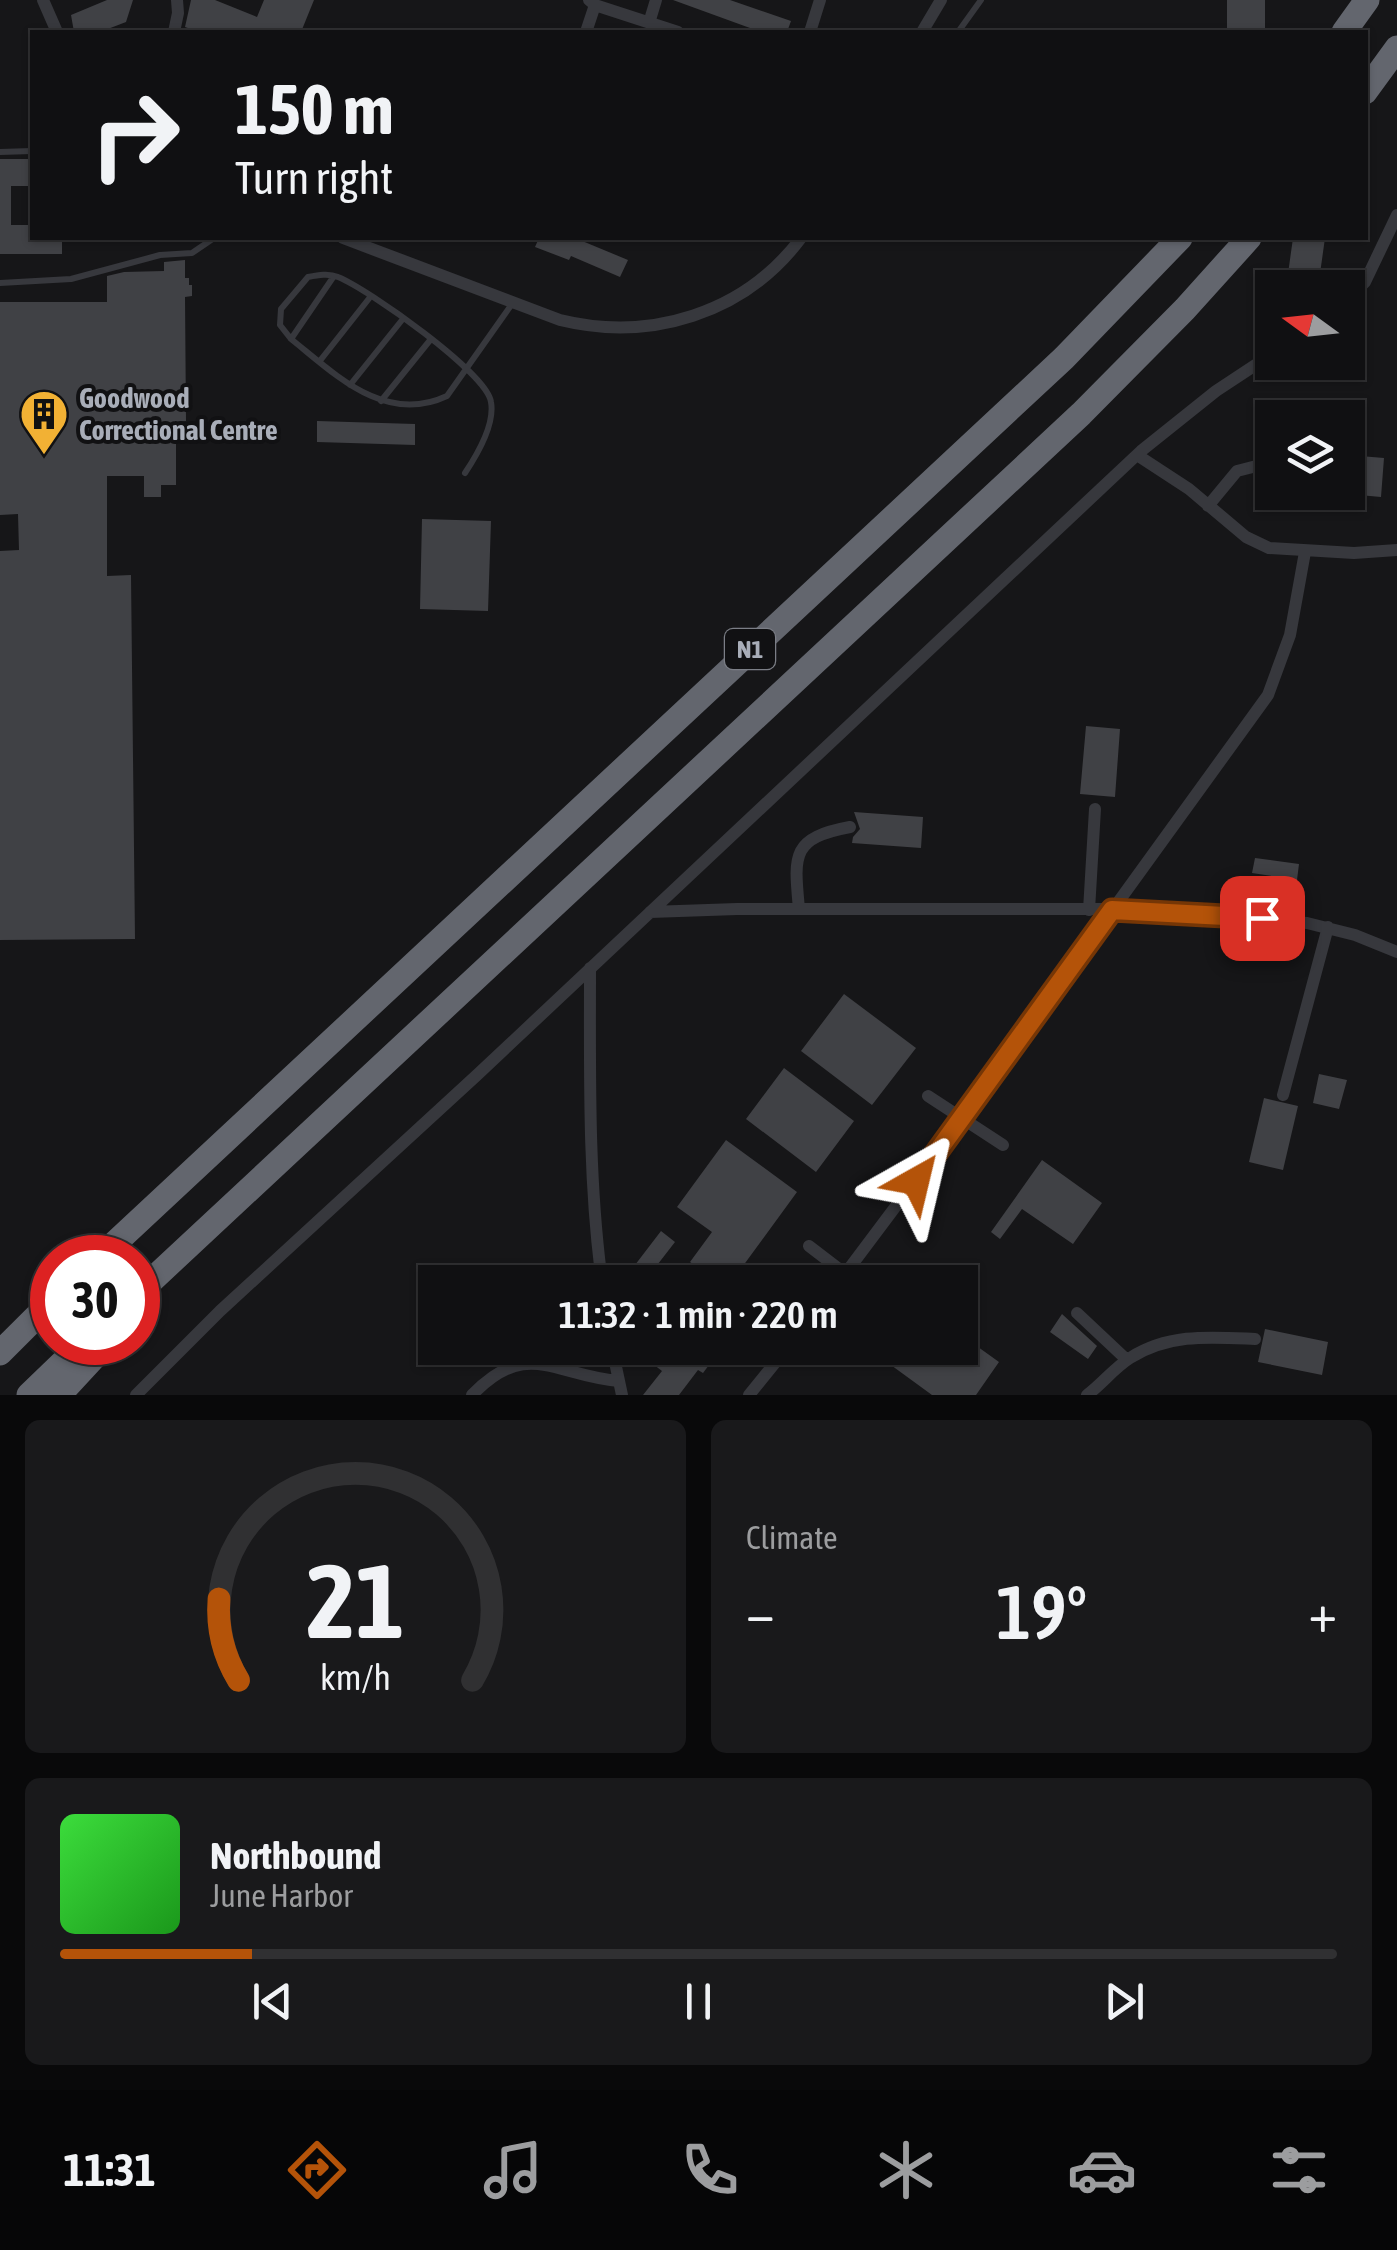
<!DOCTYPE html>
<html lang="en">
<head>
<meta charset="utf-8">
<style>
  body { margin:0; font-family:"Asap Condensed",sans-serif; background:#19191b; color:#f1f3f6; height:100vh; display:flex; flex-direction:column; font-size:38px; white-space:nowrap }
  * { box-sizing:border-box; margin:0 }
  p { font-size:32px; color:#9c9d9f }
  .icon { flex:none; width:55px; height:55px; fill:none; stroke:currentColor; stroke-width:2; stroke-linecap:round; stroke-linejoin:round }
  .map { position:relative; height:1395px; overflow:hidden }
  .side { display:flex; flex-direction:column; gap:25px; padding:25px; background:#09090a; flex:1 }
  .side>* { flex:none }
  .banner { position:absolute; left:30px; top:30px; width:1338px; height:210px; border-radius:0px; box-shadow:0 2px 8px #0004,0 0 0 2px #303032; background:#101012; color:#f1f3f6; overflow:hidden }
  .needle { width:65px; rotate:285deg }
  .tools { position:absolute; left:1255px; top:270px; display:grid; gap:20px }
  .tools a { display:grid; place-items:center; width:110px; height:110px; border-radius:0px; background:#101012; box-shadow:0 2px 8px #0004,0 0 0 2px #303032; font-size:50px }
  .speed { position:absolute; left:30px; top:1235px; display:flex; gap:20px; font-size:50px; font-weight:700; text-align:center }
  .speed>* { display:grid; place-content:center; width:130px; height:130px; border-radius:50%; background:#101012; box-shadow:0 2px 8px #0004,0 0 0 2px #303032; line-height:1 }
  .speed .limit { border:15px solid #d22; background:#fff; color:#111 }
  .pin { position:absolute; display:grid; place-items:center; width:85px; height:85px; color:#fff; margin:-42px; border-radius:20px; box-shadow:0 5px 15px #0006 }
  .me { position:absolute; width:110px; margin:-55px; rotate:37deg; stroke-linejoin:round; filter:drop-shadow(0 0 8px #0008) }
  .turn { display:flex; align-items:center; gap:35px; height:210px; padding:0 40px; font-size:45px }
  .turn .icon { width:130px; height:130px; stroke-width:2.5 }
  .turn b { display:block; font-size:70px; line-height:85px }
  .big { font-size:75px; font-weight:600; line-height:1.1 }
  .side .tile { flex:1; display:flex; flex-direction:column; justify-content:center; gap:15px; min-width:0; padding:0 35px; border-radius:15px; background:#19191b }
  .side .dial { align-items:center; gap:0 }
  .dial svg { height:260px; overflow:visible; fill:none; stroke:#303032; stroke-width:7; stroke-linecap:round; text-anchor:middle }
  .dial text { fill:#f1f3f6; stroke:none }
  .song { display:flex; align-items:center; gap:30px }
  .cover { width:120px; height:120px; border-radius:15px; background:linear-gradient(135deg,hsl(120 70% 55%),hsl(120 70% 35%)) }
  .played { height:10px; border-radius:5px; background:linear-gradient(90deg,#b45309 15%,#303032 15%) }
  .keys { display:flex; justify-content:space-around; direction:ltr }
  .heat { display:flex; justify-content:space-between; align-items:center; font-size:55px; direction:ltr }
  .side .tiles { flex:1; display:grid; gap:25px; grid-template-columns:1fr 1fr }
  .tile:last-child { grid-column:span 2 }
  .trip { position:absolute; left:418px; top:1265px; width:560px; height:100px; border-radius:0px; background:#101012; box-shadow:0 2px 8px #0004,0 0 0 2px #303032; font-weight:600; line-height:100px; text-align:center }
  .menu { display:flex; height:160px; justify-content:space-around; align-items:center; background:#060607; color:#9c9d9f }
  .menu .icon { width:70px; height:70px }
  .menu .current { color:#b45309 }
  .menu b { font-size:45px; color:#f1f3f6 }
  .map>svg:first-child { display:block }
  .building { fill:#404145 }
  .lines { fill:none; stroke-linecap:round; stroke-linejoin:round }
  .service { stroke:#37383d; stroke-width:6 }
  .minor { stroke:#37383d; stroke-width:12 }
  .motorway { stroke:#63666e; stroke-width:25 }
  .route-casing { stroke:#753606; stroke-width:25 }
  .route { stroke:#b45309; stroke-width:18 }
  .labels { text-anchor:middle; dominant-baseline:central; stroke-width:8; stroke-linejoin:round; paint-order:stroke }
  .shield { fill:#111113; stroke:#7b7e86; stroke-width:2.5 }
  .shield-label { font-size:25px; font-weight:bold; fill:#a8adb8 }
  .poi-label { font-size:28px; font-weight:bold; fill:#a8adb8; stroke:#111113; text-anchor:start }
</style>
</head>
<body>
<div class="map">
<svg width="1397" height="1395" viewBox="0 0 1397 1395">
  <rect width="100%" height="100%" fill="#161618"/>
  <!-- building -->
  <path class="building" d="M107,0H133L126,22L100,32H74L71,15Z
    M191,0H215L257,17L264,0H314L301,32H199L185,27Z
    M673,0H730L791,21L787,32H761Z
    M1227,0H1265V32H1227Z
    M0,159H32V186H11V225H32V238H62V254H0Z
    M539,238H575L628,260L620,277L571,256L569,260L535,247Z
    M1293,238H1325L1318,288H1286Z
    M185,260V278H189V285H192V296L185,297L186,421L176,422V485H161V497H144V476H107V576L131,575L135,939L0,940V551L19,550L18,514L0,515V302H107V276L124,272L164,271V262Z
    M317,421L415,424V445L317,442Z
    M1348,455L1384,458L1381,497L1348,494Z
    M422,519L491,521L488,611L420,609Z
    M1086,726L1120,729L1115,797L1080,794Z
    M854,812L923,817L921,848L852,843L853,837L860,829Z
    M1255,858L1299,864L1297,880L1252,873Z
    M844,994L916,1048L872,1105L801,1051Z
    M784,1068L854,1121L816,1172L746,1119Z
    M1319,1074L1347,1080L1339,1109L1313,1103Z
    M1264,1098L1298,1106L1283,1170L1249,1162Z
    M726,1140L797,1192L740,1270L757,1282H717L690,1262L712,1232L677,1207Z
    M1042,1160L1102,1203L1073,1244L1022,1209L1000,1239L991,1232Z
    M661,1231L675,1242L644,1282H622Z
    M1062,1314L1097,1346L1088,1359L1050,1332Z
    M1265,1329L1328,1342L1322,1375L1258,1362Z
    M960,1334L999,1362L976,1395H932L884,1360L893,1348H960Z
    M632,1348H711L718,1353L703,1373L698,1370L679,1395H643L662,1371Z"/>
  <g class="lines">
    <!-- service -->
    <path class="service" d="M958,32L981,0
      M0,152L32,151
      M334,276L291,339C336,375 385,425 447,396L512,304
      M0,283L71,279L160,255L192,253L214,238
      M291,339L280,325L281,309L308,277C318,275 329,273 338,277C368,289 487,373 491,402C495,424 477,455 465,473
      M319,362L371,296
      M350,385L402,320
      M381,401L431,339"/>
    <!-- minor -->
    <path class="minor" d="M43,0L57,32
      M589,0L595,5L678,32
      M649,23L656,0
      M174,32L178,13L177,0
      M586,32L595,5
      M810,32L820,0
      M922,32L941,0
      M343,238L560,320C650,342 744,314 801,238
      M1348,299L1365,282L1397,215
      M1137,455L1189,489L1246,537L1269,548L1354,553L1397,550
      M1208,506L1237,471L1272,462
      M799,909C794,855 791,838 850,827
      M1089,910L1095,809
      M650,912L737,909H1112L1307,923L1355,935L1397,952
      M590,968C590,1073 588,1178 602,1282
      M1283,1095L1328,927
      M928,1096L1003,1145
      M809,1246L856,1282
      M839,1282L962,1118L1268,695L1290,635L1305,552
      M1077,1313L1127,1360
      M612,1348L622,1395
      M136,1395L220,1311L477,1075L1141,451L1216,391L1272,354
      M472,1395C527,1338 553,1375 619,1381
      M749,1395L787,1348
      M1087,1395C1102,1384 1114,1368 1130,1358C1169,1333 1211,1337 1255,1339"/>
    <!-- motorway -->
    <path class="motorway" d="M1344,32L1367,0
      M1365,92L1397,48
      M99,1258L1064,358L1180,238
      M138,1293L1081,414L1185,309L1249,238
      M0,1353L52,1301
      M29,1395L84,1342
      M59,1395L108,1342"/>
  </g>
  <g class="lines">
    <!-- route casing -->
    <g class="route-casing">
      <path id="route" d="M916,1181L1112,910L1262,918"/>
    </g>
    <!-- route -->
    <use href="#route" class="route"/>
  </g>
  <!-- icons -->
  <defs>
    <g id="building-pin" transform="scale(2.5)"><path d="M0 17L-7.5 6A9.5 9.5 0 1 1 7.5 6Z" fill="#f2b134" stroke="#111113"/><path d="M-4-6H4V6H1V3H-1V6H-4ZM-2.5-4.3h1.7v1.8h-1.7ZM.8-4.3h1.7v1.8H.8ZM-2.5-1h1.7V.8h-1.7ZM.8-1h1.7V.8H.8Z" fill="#111"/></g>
  </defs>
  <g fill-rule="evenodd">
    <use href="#building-pin" x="44" y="414"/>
  </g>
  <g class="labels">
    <!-- shield labels -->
    <rect class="shield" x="725" y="629" width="50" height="40" rx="8"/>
    <g class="shield-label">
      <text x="750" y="649">N1</text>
    </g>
    <!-- poi labels -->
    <g class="poi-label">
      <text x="79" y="398">Goodwood<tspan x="79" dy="32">Correctional Centre</tspan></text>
    </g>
  </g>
</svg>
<div class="tools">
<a><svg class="needle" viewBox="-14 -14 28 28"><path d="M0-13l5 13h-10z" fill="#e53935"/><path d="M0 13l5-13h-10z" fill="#9c9d9f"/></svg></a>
<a><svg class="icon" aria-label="layers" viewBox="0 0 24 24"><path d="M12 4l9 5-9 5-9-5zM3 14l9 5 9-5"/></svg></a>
</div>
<div class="speed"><div class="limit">30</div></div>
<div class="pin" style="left:1262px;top:918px;background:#d93025"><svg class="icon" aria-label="arrive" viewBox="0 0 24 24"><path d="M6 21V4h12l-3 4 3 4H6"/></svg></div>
<svg class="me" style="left:916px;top:1181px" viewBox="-20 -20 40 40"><path d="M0-17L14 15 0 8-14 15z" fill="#b45309" stroke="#fff" stroke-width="4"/></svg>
<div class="trip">11:32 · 1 min · 220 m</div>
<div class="banner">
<div class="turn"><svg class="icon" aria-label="right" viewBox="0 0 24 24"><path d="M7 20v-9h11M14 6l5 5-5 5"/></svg><div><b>150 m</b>Turn right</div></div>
</div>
</div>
<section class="side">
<div class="tiles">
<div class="tile dial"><svg viewBox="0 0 100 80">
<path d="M14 69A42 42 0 1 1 86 69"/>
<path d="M14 69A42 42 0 0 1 8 44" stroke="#b45309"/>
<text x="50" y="56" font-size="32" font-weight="700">21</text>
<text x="50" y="72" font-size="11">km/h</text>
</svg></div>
<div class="tile"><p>Climate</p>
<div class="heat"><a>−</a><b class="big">19°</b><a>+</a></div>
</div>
<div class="tile">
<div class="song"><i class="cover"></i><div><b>Northbound</b><p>June Harbor</p></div></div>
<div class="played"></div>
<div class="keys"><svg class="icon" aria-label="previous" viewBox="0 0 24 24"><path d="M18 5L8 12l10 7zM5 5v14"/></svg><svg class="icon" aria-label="pause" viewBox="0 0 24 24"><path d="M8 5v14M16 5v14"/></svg><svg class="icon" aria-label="next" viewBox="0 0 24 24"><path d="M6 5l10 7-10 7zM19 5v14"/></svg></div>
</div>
</div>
</section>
<nav class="menu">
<b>11:31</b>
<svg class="icon current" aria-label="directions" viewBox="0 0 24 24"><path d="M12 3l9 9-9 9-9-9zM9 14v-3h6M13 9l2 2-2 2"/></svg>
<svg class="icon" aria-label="music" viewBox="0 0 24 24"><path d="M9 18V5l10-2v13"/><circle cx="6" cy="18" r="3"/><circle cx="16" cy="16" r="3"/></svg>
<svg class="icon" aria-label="phone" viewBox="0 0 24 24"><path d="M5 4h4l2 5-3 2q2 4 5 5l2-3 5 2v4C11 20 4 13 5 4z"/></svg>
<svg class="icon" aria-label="climate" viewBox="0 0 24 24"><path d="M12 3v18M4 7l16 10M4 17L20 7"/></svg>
<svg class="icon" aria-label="car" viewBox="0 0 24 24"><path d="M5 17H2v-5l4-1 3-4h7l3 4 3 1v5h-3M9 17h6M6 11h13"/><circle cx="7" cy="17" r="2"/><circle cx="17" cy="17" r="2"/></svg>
<svg class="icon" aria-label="filters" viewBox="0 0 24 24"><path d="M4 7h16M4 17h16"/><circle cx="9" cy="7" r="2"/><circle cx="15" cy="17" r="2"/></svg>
</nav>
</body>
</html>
